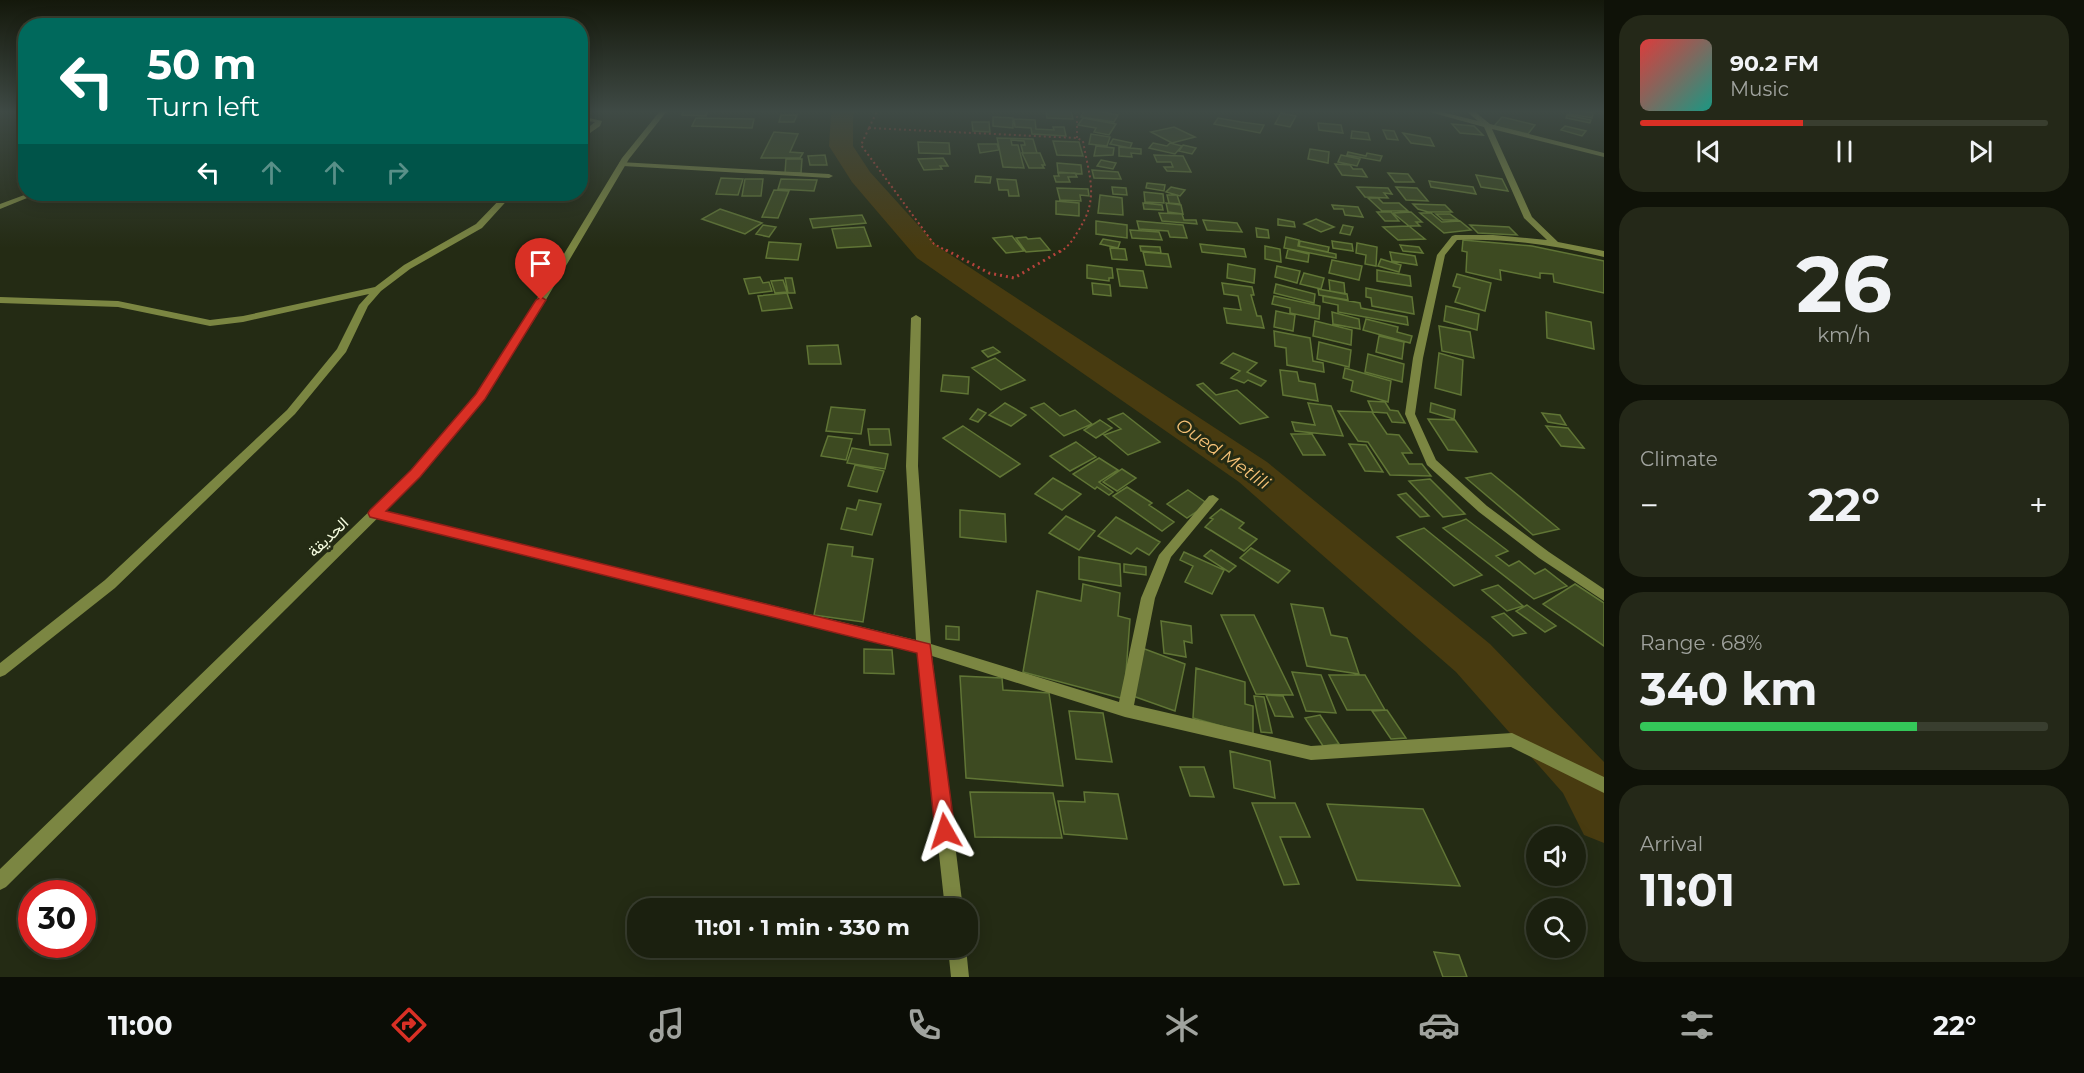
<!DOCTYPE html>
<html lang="en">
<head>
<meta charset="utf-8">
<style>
  body { margin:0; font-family:Montserrat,Vazirmatn,sans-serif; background:#242818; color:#f1f3f6; height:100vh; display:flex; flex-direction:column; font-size:22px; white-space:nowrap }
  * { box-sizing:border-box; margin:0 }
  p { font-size:20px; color:#a0a39e }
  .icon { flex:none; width:33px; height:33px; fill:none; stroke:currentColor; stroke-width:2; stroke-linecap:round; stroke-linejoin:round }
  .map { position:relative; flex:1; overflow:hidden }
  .sheet { display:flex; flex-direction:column; gap:15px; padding:15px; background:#0f1208; width:480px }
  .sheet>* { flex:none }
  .top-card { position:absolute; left:18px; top:18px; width:570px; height:183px; border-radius:24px; box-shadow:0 3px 15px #0003,0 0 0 2px #393e2f; background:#00695c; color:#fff; overflow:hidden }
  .fabs { position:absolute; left:1526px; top:826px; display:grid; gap:12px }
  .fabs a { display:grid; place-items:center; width:60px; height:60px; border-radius:50%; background:#1b200f; box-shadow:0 3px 15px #0003,0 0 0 2px #393e2f; font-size:30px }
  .speed { position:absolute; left:18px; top:880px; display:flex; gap:12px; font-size:30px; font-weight:700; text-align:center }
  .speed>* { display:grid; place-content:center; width:78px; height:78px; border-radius:50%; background:#1b200f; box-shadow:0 3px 15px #0003,0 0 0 2px #393e2f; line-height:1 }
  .speed .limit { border:9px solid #d22; background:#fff; color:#111 }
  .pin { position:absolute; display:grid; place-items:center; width:51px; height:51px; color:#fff; margin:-62px -26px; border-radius:50% 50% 50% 0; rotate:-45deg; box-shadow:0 0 6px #0007 }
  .pin .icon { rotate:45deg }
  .me { position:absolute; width:66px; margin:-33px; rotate:354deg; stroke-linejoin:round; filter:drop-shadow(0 0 4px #0008) }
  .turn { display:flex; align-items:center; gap:21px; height:126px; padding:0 30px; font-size:27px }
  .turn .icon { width:78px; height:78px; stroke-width:2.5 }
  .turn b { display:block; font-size:42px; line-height:51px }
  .lanes { display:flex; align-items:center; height:57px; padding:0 30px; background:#0003; justify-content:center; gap:30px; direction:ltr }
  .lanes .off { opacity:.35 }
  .big { font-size:45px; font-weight:700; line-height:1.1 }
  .sheet .widget { flex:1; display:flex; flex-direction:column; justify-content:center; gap:9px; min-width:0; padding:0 21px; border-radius:24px; background:#242818 }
  .sheet .dial { align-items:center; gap:0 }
  .dial b { font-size:78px; line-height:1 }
  .song { display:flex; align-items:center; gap:18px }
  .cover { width:72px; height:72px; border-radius:9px; background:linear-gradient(135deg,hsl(0 70% 55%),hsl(170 70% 35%)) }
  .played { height:6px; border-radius:3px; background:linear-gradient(90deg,#d93025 40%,#393e2f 40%) }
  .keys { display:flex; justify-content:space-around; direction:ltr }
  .heat { display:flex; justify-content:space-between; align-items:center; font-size:33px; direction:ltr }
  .charge { height:9px; border-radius:4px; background:linear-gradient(90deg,#34c759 68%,#393e2f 0) }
  .trip { position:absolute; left:627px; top:898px; width:351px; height:60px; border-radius:24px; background:#1b200f; box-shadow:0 3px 15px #0003,0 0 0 2px #393e2f; font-weight:700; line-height:60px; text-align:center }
  .tabs { display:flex; height:96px; justify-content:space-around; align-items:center; background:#0b0d06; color:#a0a39e }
  .tabs .icon { width:42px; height:42px }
  .tabs .selected { color:#d93025 }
  .tabs b { font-size:27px; color:#f1f3f6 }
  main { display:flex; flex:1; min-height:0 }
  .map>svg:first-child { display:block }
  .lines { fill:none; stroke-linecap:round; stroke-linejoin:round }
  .river { fill:#483b10; fill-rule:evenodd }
  .building { fill:#3d4a21; stroke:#607535; stroke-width:1.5 }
  .path-far1 { stroke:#b6433b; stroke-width:2; stroke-dasharray:2 3; stroke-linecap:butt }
  .path { stroke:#b6433b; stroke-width:3; stroke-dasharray:2 4; stroke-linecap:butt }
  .minor { fill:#7b8642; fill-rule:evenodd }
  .tertiary { fill:#7b8642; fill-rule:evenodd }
  .route { fill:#d93025; stroke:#8d1f18; stroke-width:1.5 }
  .labels { text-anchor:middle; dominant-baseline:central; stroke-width:6; stroke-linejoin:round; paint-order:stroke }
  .street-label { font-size:16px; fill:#f6fde0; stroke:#242b14 }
  .water-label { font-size:18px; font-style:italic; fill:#f5c176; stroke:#242b14 }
</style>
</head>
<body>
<main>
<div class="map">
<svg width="1604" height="977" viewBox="0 0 1604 977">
  <rect width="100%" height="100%" fill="#242b14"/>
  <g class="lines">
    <!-- river -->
    <path class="river" d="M833,111H856L853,115V146L870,172L937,246L1267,462L1490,644L1604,762V843L1584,835L1563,793L1456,672L1239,482L917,258L852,182L829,146L831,115Z"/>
  </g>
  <!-- building -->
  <path class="building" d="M683,111H708L706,116L682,115Z
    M1046,111H1071L1073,119L1047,118Z
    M1084,111H1097L1118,115L1114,122L1081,117Z
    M1570,111H1582L1593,113L1592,118L1569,114Z
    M1281,113L1296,116L1290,127L1275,124Z
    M781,115H797L794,122H779Z
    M1567,115L1591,120L1590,123L1566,118Z
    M993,117L1013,118V128L993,126Z
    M1502,117L1535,125L1528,134L1494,126Z
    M696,118L754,119L752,128L692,126Z
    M1083,118L1116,124L1109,135L1094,132L1096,128L1078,125Z
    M1218,118L1241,122L1264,125L1260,133L1214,124Z
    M1014,119L1035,120L1036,129L1054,130L1053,127H1064L1066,136L1032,134L1031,128L1015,127Z
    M972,122H989L990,132L973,131Z
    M1318,123L1341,125L1343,133L1319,130Z
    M1452,124L1474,126L1483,135L1460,133Z
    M1565,126L1586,131L1582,136L1561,130Z
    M1174,127L1195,137L1172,143L1151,132Z
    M1383,130L1394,131L1398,140L1387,139Z
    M1352,131L1368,133L1370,140L1351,138Z
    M774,132L798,134L790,152L803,153L800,158H761Z
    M1403,133L1430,138L1434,146L1411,143Z
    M1091,134L1110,137L1107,146L1089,144Z
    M997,138L1033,139L1037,153H1023L1021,145H1025L1024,141L1011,140L1012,145H1018L1024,168L1003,167Z
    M1113,139L1132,143L1130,148L1110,144Z
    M1053,141L1079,142L1083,156L1057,155Z
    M918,142L949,143L950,154L919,153Z
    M1153,143L1167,146L1170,143L1182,146L1175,154L1149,148Z
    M978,144H997L999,150L980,153Z
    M1183,145L1196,148L1192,154L1179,151Z
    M1096,146L1114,148L1113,155L1094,156Z
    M1119,147L1141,149V154L1131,153L1132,157L1119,156Z
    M1310,149L1329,152L1328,163L1308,159Z
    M1348,152L1366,156L1367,153L1382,156L1380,161L1347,155Z
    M1022,153H1040L1045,165H1042L1044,168H1029Z
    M825,155L827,165H810L808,156Z
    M1154,155L1183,156L1191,172L1167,171L1164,167H1173L1171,162H1157Z
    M1341,155L1360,159L1357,166L1338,162Z
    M943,158L948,166H940L942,169L924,170L918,159Z
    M786,159H802L801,173H785Z
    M1101,160L1116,163L1113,169L1097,166Z
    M1057,163L1081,165L1082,174L1058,172Z
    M1335,164L1350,165L1353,169H1362L1367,177L1342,175Z
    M1092,170L1118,172L1121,179L1094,178Z
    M1058,173H1075L1077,177H1068L1070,182H1056L1054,176H1059Z
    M1388,173L1408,174L1414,182H1395Z
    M1476,175L1502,179L1508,191L1481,187Z
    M976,176L991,177L990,183L975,182Z
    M721,178L743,179L738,195L716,194Z
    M745,179H763L761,196H742Z
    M781,179L817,180L814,191L778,189Z
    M997,179L1016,180L1019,196H1009L1008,190H999Z
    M1429,181L1473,187L1476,194L1431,187Z
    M1147,183L1165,185L1164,191L1146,188Z
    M1112,187L1126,188L1127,195L1113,194Z
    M1171,187L1185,190L1180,196L1166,192Z
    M1357,187L1388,188L1392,194L1384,193L1388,198L1365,197Z
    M1396,187L1417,188L1428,201L1406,200Z
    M1057,188L1088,189L1089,196L1080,195L1081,201L1060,200Z
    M774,190L789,191L778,218L762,217Z
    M1144,192L1163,194L1164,203L1145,202Z
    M1100,195L1122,198L1123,215L1098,213Z
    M1167,195H1177L1180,204L1169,203Z
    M1368,198H1378L1383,203H1399L1408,211H1382Z
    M1056,201L1079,203V216L1056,214Z
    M1143,203L1162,205L1163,210L1144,209Z
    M1166,203L1181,205L1183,214L1168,212Z
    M1413,204L1445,205L1452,212H1428L1418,209Z
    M1332,205L1358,207L1363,217L1345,215L1343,209H1334Z
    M720,209L762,223L745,234L702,219Z
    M1377,212H1391L1399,221H1385Z
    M1411,212L1422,222H1416L1420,226H1409L1393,213Z
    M1159,213L1182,214L1184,220H1196L1197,224L1162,221Z
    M1420,213H1431L1442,222L1460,221L1471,230L1444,233Z
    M1436,214H1450L1458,220H1443Z
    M862,215L866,223L813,228L810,219Z
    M1278,219L1294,222L1295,227L1278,225Z
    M1316,219L1334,227L1321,232L1304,224Z
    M1203,220L1237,223L1242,232L1207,230Z
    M1096,221L1127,225V238L1096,234Z
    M1137,221L1183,225L1187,238L1170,237L1168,231L1139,229Z
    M763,225L776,227L769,237L756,234Z
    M1343,225L1353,227L1350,235L1340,233Z
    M1470,225L1509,227L1517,235L1478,233Z
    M1409,226L1425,239L1398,240L1383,227Z
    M864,227L871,246L837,248L832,229Z
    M1256,228L1268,230L1269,238L1257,237Z
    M1130,230L1159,232L1162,240L1132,238Z
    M1012,236L1024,251L1006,253L993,238Z
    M1026,237L1028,239L1040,238L1050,250L1026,252L1016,238Z
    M1286,237L1299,240L1298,246L1336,254V258L1284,248Z
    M1103,239L1120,242L1118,248L1100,244Z
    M1463,240L1532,246L1604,261V293L1554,282L1553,274L1540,273V278L1500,270L1501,280L1466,272L1467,252L1462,251Z
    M1300,241L1329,247L1328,252L1299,246Z
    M1332,241L1352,244L1353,251L1333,248Z
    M769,242L801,244L798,260L766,258Z
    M1357,243L1377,247L1376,266L1365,264L1366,255L1356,253Z
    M1200,244L1244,249L1246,257L1202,252Z
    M1400,245L1419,247L1423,253L1403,251Z
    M1140,246L1160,247L1161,253L1141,251Z
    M1265,246L1280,249L1281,262L1265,259Z
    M1110,248L1125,249L1127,260L1112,259Z
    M1288,249L1309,254L1308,262L1286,258Z
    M1143,252L1168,254L1171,267L1146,265Z
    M1390,252L1415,256L1417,265L1392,261Z
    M1381,259L1401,265L1399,272L1378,266Z
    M1332,260L1362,266L1359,280L1329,273Z
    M1228,264L1255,269L1254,283L1227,278Z
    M1087,265L1112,268L1113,278H1109V281L1087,278Z
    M1277,266L1300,271L1297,283L1275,277Z
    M1117,269L1143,271L1147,288L1120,286Z
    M1377,270L1410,276L1411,286L1377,281Z
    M1304,273L1324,278L1321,289L1300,284Z
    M1457,274L1491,283L1485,311L1455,302L1460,288L1453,286Z
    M760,277L763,283L769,282L772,291L749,294L744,279Z
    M785,278H792L795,293H788Z
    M783,280L787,292L775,293L771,281Z
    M1329,280L1344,283L1345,294L1330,291Z
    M1092,283L1110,285L1111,296L1093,294Z
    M1222,283L1252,287L1254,295H1251L1257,316H1261L1264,328L1227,323L1224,308L1241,310L1238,296L1224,294Z
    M1276,284L1315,294L1314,303L1274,293Z
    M1366,288L1412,297L1414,314L1372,306L1371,298L1366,297Z
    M1318,289L1347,294L1348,300L1319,295Z
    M787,293L792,308L762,311L758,296Z
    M1274,296L1320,306L1319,319L1290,313V308L1272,304Z
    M1323,296L1360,303L1361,308L1407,317L1408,325L1338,312V305L1323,302Z
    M1446,306L1479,314L1477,330L1444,321Z
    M1276,311L1295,315L1293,331L1274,327Z
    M1332,312L1359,319L1360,329L1333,324Z
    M1546,312L1591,322L1594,349L1547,338Z
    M1366,319L1398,327L1397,332L1412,336L1410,343L1363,330Z
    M1315,321L1352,330L1351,345L1313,336Z
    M1439,326L1470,332L1474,358L1442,351Z
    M1274,331L1310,338L1313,361L1323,363L1324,372L1287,365L1286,348L1275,346Z
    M1379,336L1404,342L1402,359L1376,352Z
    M1319,342L1351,350L1349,367L1317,359Z
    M838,345L841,364H809L807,346Z
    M993,347L1000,352L988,357L982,351Z
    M1233,353L1257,363L1247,372L1266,381L1261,386L1248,380L1244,383L1231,378L1240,371L1221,363Z
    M1439,353L1463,360L1461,395L1435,388Z
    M1368,354L1404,364L1402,382L1365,372Z
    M995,358L1025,380L1001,390L972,368Z
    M1345,368L1391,381L1388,402L1351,391L1353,381L1343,378Z
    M1280,370L1297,372L1299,381L1315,384L1318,401L1283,395Z
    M943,375L969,377L968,394L941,391Z
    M1203,383L1216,395L1237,390L1268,417L1240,424L1197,385Z
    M1368,401L1385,402L1390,410L1398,411L1405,423L1392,422L1387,413L1373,412Z
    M1005,403L1026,415L1011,426L989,415Z
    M1044,403L1060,416L1075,410L1092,424L1064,436L1031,408Z
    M1308,403L1331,406L1343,436L1295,431L1292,422L1315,425Z
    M1431,403L1455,410L1454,419L1430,412Z
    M831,407L865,410L861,434L826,431Z
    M978,409L986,413L978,422L970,419Z
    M1338,411L1372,412L1387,434L1399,435L1412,453H1402L1409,464H1422L1431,476L1390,475L1368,442L1358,441Z
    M1123,413L1160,442L1128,455L1104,435L1121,429L1108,419Z
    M1542,413L1560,415L1566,425L1548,422Z
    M1428,419L1455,420L1477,452L1448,450Z
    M1100,420L1112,428L1096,438L1084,430Z
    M963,426L1020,464L1000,477L943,438Z
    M1546,426L1568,428L1584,448L1561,446Z
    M868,429H889L891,445H870Z
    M1291,434H1312L1325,455H1303Z
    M828,436L852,439L846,460L821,456Z
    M1076,442L1096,457L1070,471L1050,456Z
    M1349,444L1366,445L1383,472L1365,471Z
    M852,448L888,454L885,469L847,463Z
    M1099,458L1118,470L1099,482L1113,492L1109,495L1097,487L1095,489L1073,474Z
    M855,465L884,471L877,492L848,486Z
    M1122,469L1136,478L1117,491L1103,482Z
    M1491,473L1559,529L1533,535L1466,478Z
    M1053,478L1081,494L1062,510L1035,494Z
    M1430,479L1465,514L1443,517L1409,481Z
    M1127,487L1152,503L1149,505L1174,522L1162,531L1113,496Z
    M1188,490L1208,504L1187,518L1167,504Z
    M1406,493L1429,516L1420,517L1398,495Z
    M859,500L881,504L872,535L841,529L847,508L856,510Z
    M1221,509L1244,523L1239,528L1257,539L1244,551L1205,527L1213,519L1210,518Z
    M960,510L1005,514L1006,542L960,537Z
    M1066,516L1095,531L1079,550L1049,533Z
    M1116,517L1160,542L1149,555L1137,548L1131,554L1098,536Z
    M1466,519L1508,551L1496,556L1509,566L1519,561L1535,574L1545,569L1567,586L1534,599L1443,528Z
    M1424,528L1482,575L1454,586L1397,537Z
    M828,544L853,547L852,556L873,559L863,622L814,615Z
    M1251,548L1290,571L1278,583L1240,558Z
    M1211,550L1236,566L1229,572L1204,556Z
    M1184,552L1224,570L1212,594L1185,582L1193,566L1180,560Z
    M1079,557L1120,564L1121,586L1079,579Z
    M1124,564L1146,567V575L1124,572Z
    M1083,584L1120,593L1118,616L1130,619L1124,699L1023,672L1037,591L1081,601Z
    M1575,584L1604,603V646L1543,604Z
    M1498,585L1523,606L1507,611L1482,590Z
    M1291,604L1323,608L1331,635L1347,638L1359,674L1307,666Z
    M1527,605L1556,626L1545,632L1516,611Z
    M1504,613L1526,633L1513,636L1492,617Z
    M1221,615H1254L1293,695L1256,694Z
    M1161,621L1191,626L1192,643L1184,641L1186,657L1164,653Z
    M946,626L959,627V640L946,639Z
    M1142,648L1185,664L1175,711L1130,695Z
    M864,649L892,650L894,674L864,673Z
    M1196,668L1245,682V704L1253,706V735L1193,718Z
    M1292,672L1321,675L1336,713L1306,711Z
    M1329,675H1365L1385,710H1347Z
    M960,676L1002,678L1003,690L1049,693L1063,786L966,778Z
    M1266,695L1283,696L1293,717L1275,716Z
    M1254,696L1264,697L1272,733L1261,732Z
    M1387,710L1406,738L1391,739L1372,711Z
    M1069,711L1103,713L1112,762L1076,759Z
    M1320,715L1339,744L1323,746L1305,718Z
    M1230,751L1270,761L1275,798L1234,788Z
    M1180,767H1204L1214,797L1190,796Z
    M970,792L1053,793L1062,838L975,837Z
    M1084,792L1118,794L1127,839L1064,834L1058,801L1085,802Z
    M1252,803H1295L1310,837H1280L1299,884L1284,885Z
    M1327,804L1423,809L1460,886L1357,880Z
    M1434,952L1459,955L1467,977H1443Z"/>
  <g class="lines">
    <!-- path-far1 -->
    <path class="path-far1" d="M1077,111V138
      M869,128L1077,138L1083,141C1089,177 1100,198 1078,231C1073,240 1069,246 1060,252
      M869,128L861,145L934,244L949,252
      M869,128L877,111"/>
    <!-- path -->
    <path class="path" d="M946,250L989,273L1014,278L1062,250"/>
    <!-- minor -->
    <path class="minor" d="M1426,111H1438L1478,121L1466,111H1474L1490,124L1604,153V157L1492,129L1532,217L1558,242L1604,251V257C1555,245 1507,238 1457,240L1445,255L1423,358L1415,414L1436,460L1487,506L1549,552L1604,589V601L1539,558L1479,512L1427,465L1405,414L1413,358L1437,255L1452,236L1455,235H1493L1547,240L1524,218L1484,127Z
      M580,116L602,121L600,126L580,140V134L595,122L580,120Z
      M620,162L829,174L833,176L829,178L623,166L619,164Z
      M27,194H37L0,209V204Z
      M505,194H513L482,228L410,269L381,291L368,306L346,352L295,414L115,588L5,675L0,677V663L105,580L287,410L337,349L359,305L369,294L243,322L210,326L118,307L0,303V297L118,301L210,320L243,316L375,287L404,265L476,224Z
      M916,315L921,318L918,466L931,644L1119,702L1141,598L1159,555L1209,496L1213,495L1219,499L1171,557L1155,598L1134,705L1311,746L1512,733L1604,777V793L1511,747L1311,760L1125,717L932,656L963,909H945L917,652L375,517L369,513L375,509L916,640L906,466L911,318Z
      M948,948H966L969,977H951Z"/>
    <!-- tertiary -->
    <path class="tertiary" d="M660,111H667L629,159L534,320L484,398L420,476L6,887L0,890V869L412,470L476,394L524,320L622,158Z"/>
  </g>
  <!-- sky -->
  <linearGradient id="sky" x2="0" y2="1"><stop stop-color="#14180b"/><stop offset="0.45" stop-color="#3f4a45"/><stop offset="1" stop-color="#3f4a45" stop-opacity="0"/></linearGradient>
  <rect width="1604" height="248" fill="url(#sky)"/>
  <!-- route -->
  <path class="route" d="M541,297L546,300L485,399L420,477L386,511L930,644L955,831L952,837L945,840L938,837L935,831L917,653L370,517L368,513L370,510L411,470L476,394L536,300Z"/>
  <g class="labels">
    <!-- street labels -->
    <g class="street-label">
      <text transform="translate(328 537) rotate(-44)">الحديقة</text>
    </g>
    <!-- water labels -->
    <g class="water-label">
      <text transform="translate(1223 454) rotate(35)">Oued Metlili</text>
    </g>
  </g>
</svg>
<div class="fabs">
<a><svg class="icon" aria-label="sound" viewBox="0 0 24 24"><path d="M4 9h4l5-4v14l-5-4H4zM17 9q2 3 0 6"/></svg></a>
<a><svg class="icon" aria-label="search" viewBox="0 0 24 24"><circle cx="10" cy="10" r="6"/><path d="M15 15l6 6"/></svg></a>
</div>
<div class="speed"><div class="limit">30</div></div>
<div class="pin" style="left:541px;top:300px;background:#d93025"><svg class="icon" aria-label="arrive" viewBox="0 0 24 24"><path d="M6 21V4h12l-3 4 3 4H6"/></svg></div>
<svg class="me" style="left:945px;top:831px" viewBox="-20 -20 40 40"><path d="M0-17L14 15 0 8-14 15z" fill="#d93025" stroke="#fff" stroke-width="4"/></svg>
<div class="trip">11:01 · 1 min · 330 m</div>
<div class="top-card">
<div class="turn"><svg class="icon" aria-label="left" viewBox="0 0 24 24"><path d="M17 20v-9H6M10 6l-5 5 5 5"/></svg><div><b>50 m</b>Turn left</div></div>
<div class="lanes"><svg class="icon" aria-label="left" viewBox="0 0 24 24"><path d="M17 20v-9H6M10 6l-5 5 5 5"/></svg><svg class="icon off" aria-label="ahead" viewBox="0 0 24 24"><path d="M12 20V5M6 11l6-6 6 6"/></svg><svg class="icon off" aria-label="ahead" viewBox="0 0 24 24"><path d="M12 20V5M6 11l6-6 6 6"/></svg><svg class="icon off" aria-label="right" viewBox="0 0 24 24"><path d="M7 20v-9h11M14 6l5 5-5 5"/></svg></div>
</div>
</div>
<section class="sheet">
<div class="widget">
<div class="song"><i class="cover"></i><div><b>90.2 FM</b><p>Music</p></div></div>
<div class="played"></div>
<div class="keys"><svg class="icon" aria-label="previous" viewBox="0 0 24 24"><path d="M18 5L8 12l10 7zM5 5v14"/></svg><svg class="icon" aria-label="pause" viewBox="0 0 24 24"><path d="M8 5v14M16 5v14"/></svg><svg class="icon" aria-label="next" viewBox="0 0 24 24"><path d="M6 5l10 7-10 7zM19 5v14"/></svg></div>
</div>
<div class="widget dial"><b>26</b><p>km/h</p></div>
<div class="widget"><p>Climate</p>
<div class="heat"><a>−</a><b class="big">22°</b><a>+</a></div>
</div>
<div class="widget"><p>Range · 68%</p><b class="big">340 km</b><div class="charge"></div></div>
<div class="widget"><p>Arrival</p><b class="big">11:01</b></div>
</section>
</main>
<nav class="tabs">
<b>11:00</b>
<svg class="icon selected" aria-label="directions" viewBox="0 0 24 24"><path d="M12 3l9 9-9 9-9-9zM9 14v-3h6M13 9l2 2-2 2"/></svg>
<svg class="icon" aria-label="music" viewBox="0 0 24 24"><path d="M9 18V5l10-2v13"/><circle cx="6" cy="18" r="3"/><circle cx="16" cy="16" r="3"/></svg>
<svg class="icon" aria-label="phone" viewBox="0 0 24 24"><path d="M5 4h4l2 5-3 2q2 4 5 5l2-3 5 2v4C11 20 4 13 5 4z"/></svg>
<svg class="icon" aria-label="climate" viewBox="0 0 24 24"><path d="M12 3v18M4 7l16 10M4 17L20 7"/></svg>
<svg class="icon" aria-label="car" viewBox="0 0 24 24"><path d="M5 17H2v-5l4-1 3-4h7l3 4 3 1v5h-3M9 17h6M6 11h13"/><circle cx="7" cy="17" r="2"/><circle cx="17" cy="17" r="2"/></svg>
<svg class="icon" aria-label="filters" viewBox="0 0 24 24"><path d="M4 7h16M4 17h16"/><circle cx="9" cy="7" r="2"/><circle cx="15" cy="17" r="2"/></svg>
<b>22°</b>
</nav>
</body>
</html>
